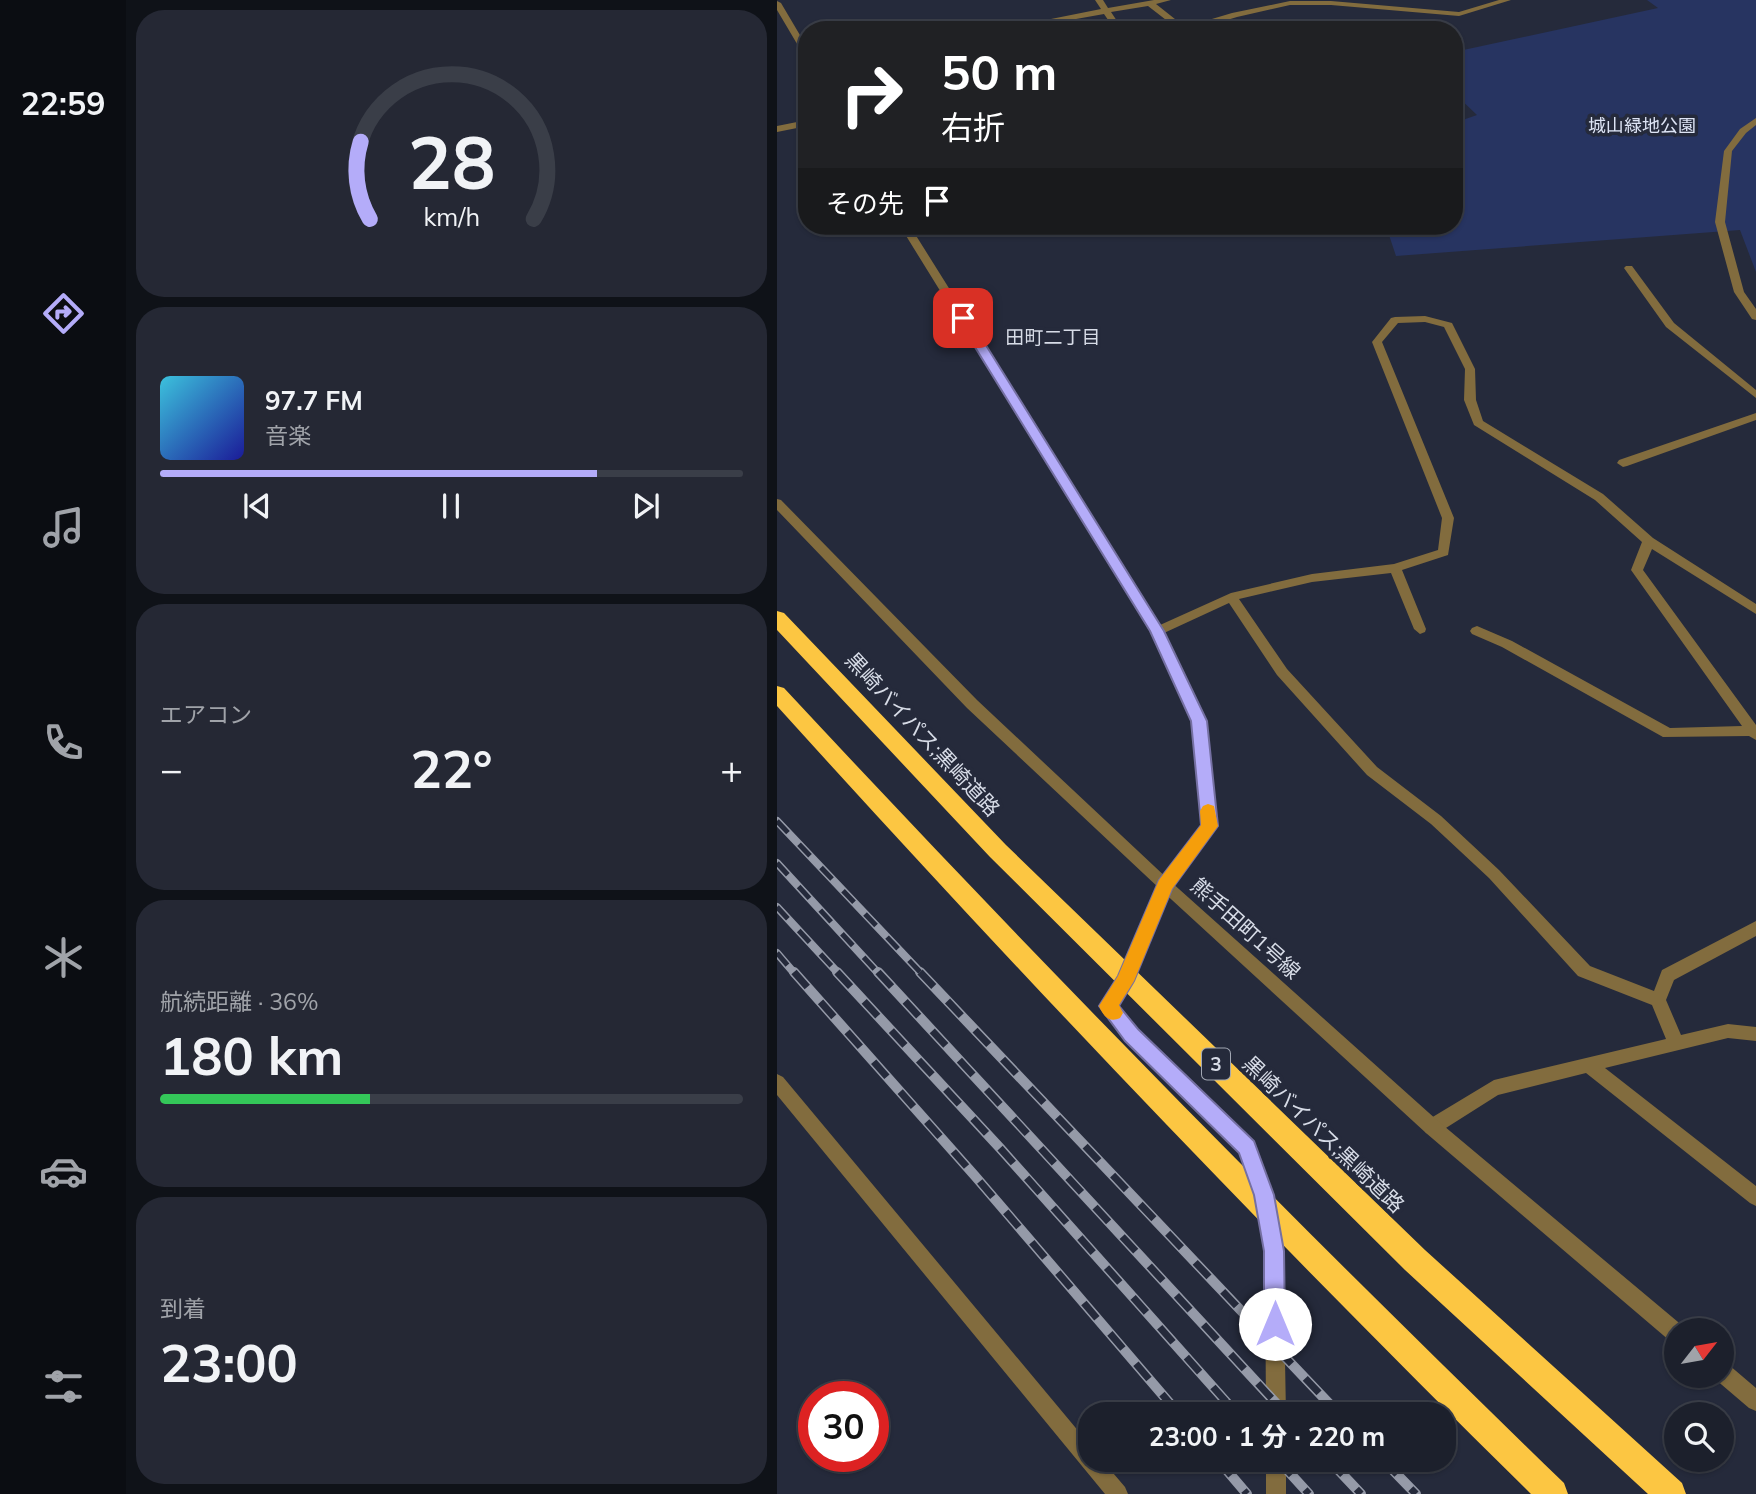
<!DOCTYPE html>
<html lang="ja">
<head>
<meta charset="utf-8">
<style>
  body { margin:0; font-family:Mulish,"Noto Sans JP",sans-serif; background:#252834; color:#f1f3f6; height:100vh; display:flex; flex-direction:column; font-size:26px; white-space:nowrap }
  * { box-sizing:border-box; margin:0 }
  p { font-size:23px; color:#a0a3a9 }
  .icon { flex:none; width:38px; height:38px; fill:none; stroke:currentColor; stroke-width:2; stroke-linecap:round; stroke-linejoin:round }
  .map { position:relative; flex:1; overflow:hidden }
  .details { display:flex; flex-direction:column; gap:10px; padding:10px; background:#0f1218; width:651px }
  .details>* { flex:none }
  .top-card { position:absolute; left:21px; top:21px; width:665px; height:214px; border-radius:28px; box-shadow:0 2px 5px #0004,0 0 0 2px #3a3e48; background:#202124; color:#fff; overflow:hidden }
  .needle { width:46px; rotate:59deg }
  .tools { position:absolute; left:887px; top:1318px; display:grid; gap:14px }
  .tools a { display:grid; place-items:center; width:70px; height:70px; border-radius:50%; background:#1c202c; box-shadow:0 2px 5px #0004,0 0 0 2px #3a3e48; font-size:35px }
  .speed { position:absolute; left:21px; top:1381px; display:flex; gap:14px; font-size:35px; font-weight:700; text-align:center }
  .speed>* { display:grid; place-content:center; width:91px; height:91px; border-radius:50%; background:#1c202c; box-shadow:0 2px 5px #0004,0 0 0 2px #3a3e48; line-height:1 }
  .speed .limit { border:10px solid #d22; background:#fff; color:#111 }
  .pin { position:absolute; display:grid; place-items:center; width:60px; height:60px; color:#fff; margin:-30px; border-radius:14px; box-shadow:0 4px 10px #0006 }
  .me { position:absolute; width:77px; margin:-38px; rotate:0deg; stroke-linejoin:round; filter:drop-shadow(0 0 5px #0008) }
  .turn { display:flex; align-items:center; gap:24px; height:147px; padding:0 28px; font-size:32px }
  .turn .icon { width:91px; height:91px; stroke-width:2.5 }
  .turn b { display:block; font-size:49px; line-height:60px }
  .then { display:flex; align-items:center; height:66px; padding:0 28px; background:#0003; gap:14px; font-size:26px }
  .big { font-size:52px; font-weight:700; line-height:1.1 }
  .details .card { flex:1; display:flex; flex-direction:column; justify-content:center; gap:10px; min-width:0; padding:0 24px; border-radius:28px; background:#252834 }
  .details .dial { align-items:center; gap:0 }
  .dial svg { height:182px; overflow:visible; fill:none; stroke:#3a3e48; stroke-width:7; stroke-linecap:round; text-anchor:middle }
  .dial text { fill:#f1f3f6; stroke:none }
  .song { display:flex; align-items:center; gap:21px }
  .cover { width:84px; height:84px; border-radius:10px; background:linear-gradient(135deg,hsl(190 70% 55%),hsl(240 70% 35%)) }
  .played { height:7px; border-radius:4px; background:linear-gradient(90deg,#b4acf9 75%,#3a3e48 75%) }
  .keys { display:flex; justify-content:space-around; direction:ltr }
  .heat { display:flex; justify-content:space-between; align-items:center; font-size:38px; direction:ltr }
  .charge { height:10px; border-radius:5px; background:linear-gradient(90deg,#34c759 36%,#3a3e48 0) }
  .trip { position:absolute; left:301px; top:1402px; width:378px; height:70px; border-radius:28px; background:#1c202c; box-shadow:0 2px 5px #0004,0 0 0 2px #3a3e48; font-weight:700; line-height:70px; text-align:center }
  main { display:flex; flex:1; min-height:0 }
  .tab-bar { display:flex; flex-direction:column; width:126px; justify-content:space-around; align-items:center; background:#0b0d12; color:#a0a3a9 }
  .tab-bar .icon { width:49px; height:49px }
  .tab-bar .on { color:#b4acf9 }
  .tab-bar b { font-size:32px; color:#f1f3f6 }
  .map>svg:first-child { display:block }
  .green { fill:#273461 }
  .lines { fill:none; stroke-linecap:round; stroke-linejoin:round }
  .minor { fill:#826c3e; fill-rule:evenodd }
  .tertiary { fill:#826c3e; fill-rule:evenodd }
  .motorway { fill:#fcc642; fill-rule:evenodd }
  .rail-far1-casing { stroke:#959aa8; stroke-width:8 }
  .rail-casing { stroke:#959aa8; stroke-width:10 }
  .rail-far1 { stroke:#252a3b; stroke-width:5; stroke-dasharray:16; stroke-linecap:butt }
  .rail { stroke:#252a3b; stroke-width:7; stroke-dasharray:20; stroke-linecap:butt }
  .route { fill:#b4acf9; stroke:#7570a2; stroke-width:2 }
  .slow { fill:#f59e0b }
  .labels { text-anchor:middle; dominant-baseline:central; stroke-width:7; stroke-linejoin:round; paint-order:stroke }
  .far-park-label { font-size:18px; fill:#dde4f5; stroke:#252a3b }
  .far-neighbourhood-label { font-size:19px; fill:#d7dce7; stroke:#252a3b }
  .shield { fill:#252a3b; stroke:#a2a7b3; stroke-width:2 }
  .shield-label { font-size:19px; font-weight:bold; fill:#d7dce7 }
  .street-label { font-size:21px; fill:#d7dce7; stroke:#252a3b }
</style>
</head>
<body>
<main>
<nav class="tab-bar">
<b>22:59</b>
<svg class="icon on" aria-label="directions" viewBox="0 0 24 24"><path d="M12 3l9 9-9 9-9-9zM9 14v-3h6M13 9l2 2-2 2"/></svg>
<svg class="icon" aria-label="music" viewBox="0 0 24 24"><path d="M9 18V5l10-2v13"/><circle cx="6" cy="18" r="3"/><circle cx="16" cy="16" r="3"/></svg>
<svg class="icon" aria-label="phone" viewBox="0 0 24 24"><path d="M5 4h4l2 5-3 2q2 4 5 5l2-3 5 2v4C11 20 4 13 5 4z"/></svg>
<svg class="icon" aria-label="climate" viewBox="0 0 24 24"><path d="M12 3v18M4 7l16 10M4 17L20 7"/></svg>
<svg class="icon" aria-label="car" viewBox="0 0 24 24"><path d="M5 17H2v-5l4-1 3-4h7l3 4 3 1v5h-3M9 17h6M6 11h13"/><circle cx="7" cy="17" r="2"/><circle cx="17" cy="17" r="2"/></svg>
<svg class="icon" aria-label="filters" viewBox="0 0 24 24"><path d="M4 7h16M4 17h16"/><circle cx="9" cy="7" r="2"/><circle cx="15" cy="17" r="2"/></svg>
</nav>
<section class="details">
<div class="card dial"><svg viewBox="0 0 100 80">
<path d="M14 69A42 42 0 1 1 86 69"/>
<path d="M14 69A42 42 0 0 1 10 35" stroke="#b4acf9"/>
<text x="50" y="56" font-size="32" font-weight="700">28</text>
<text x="50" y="72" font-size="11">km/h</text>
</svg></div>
<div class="card">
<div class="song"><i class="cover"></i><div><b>97.7 FM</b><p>音楽</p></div></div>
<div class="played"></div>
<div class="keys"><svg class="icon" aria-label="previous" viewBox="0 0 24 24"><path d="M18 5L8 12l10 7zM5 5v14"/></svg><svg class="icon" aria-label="pause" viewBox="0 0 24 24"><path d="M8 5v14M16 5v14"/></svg><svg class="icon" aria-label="next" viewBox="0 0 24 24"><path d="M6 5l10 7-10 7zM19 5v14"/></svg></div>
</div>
<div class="card"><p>エアコン</p>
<div class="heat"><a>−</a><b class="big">22°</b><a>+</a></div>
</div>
<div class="card"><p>航続距離 · 36%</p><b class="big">180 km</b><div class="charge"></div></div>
<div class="card"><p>到着</p><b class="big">23:00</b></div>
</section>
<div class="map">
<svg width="979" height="1494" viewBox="0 0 979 1494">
  <rect width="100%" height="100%" fill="#252a3b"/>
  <!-- green -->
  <path class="green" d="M870,0H979V272L963,230L619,256L609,226H677V123L700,115L677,93V52L881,8Z"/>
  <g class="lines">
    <!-- minor -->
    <path class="minor" d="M318,0H326L331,8L377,0H394L379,4L408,27L455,13L513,1H554L682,12L722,0H734L682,16L554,5H513L460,17L417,30H402L371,6L334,12L346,30H338L327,14L237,30H219L324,9Z
      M0,1L4,3L30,47V56L26,54L0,10Z
      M979,118V125L969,133L955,151L948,222L967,292L979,309V320L975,319L957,292L938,222L947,151L963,129Z
      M30,120V126L0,132V126Z
      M123,226H133L383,625L454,593L535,574L617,564L661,550L665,518L595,342L614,318L618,317L648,316L675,323L698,369L699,400L706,421L826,494L876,538L979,604V614L875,549L866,570L979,725V740L972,736L886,737L725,647L695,634L693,631L695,628L700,626L735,641L893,728L965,726L854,570L865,542L818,500L697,425L687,400L688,369L667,327L648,322L621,323L605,342L677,518L671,555L625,570L649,629L648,632L643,634L637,629L614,573L535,582L462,599L510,669L600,767L664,816L722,870L813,966L877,991L885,970L979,921V936L897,980L889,1000L904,1035L951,1024L979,1027V1041L951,1038L828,1068L979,1186V1206L973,1203L809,1073L721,1095L661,1133L655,1135L649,1133L646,1127L649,1121L717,1080L889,1039L875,1005L801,976L712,878L654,824L590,775L500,675L452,603L387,633L429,721L440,826L394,888L356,981L340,1005L361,1030L476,1142L479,1148L496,1195L506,1251L509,1414H489L488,1251L478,1195L463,1153L349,1040L323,1006L342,977L383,881L426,825L415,721L374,632Z
      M849,266H855L897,323L979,390V398L889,327L847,268Z
      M979,413V420L850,466L846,467L840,463L842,460Z
      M0,1074L6,1077L313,1445V1460H325L348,1487L351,1494H328L0,1095Z
      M489,1460H509V1494H489Z"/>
    <!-- tertiary -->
    <path class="tertiary" d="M0,499L4,500L200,700L393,881L661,1121L907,1327L908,1330H900V1343L893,1341L649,1133L383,889L190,708L0,510Z
      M945,1362L952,1365L979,1388V1411L972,1408L938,1379L937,1376H945Z"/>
    <!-- motorway -->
    <path class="motorway" d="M0,611L7,613L229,845L648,1250L905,1483L909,1494H871L628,1270L213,857L0,630Z
      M0,686L7,688C260,960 520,1225 787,1483L791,1494H754C495,1239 244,976 0,706Z"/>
    <!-- rail-far1 casing -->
    <g class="rail-far1-casing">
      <path id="rail-far1" d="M0,821L145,974
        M0,863L102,974
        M0,907L62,974
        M0,953L18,974"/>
    </g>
    <!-- rail casing -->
    <g class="rail-casing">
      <path id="rail" d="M17,972L198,1176L402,1414
        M60,972L223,1148L460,1414
        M101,972L509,1414
        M143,972L562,1414
        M441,1460L470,1494
        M501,1460L532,1494
        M552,1460L584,1494
        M606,1460L639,1494"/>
    </g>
    <!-- rail-far1 -->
    <use href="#rail-far1" class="rail-far1"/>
    <!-- rail -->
    <use href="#rail" class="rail"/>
  </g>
  <!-- route -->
  <path class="route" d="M182,315L192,318L387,631L430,721L441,826L395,889L357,981L342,1006L361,1029L477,1141L497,1195L507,1251L508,1324L505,1331L498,1334L490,1331L487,1324V1251L477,1195L462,1153L348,1041L322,1006L341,976L382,880L424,825L414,721L373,631L180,318Z"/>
  <!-- slow -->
  <path class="slow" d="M431,804L437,806L441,826L395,889L357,981L342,1005L346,1013L343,1018C332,1023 326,1016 322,1006L341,976L382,880L424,825L423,811L426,806Z"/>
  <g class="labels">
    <!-- far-park labels -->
    <g class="far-park-label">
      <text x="865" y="125">城山緑地公園</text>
    </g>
    <!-- far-neighbourhood labels -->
    <g class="far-neighbourhood-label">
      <text x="276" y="337">田町二丁目</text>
    </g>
    <!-- shield labels -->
    <rect class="shield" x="425" y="1048.5" width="28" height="31" rx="5"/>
    <g class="shield-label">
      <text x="439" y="1064">3</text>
    </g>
    <!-- street labels -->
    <g class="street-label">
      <text transform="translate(146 734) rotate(47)">黒崎バイパス;黒崎道路</text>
      <text transform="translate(469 928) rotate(42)">熊手田町1号線</text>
      <text transform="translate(547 1134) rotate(44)">黒崎バイパス;黒崎道路</text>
    </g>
  </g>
</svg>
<div class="tools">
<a><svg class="needle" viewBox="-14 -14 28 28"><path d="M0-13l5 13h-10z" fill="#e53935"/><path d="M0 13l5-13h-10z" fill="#a0a3a9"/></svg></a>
<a><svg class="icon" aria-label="search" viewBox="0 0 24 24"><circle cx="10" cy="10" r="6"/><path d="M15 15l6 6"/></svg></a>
</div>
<div class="speed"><div class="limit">30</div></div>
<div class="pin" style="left:186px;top:318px;background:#d93025"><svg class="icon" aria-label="arrive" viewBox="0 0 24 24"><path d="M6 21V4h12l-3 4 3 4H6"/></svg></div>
<svg class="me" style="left:498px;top:1324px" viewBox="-20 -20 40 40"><circle r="19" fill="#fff"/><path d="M0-13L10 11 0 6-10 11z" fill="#b4acf9"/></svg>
<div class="trip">23:00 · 1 分 · 220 m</div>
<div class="top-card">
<div class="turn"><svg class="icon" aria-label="right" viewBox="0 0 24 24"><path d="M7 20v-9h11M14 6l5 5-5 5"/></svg><div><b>50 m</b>右折</div></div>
<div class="then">その先<svg class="icon" aria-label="arrive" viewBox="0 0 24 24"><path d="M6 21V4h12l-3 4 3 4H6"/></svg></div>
</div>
</div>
</main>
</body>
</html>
